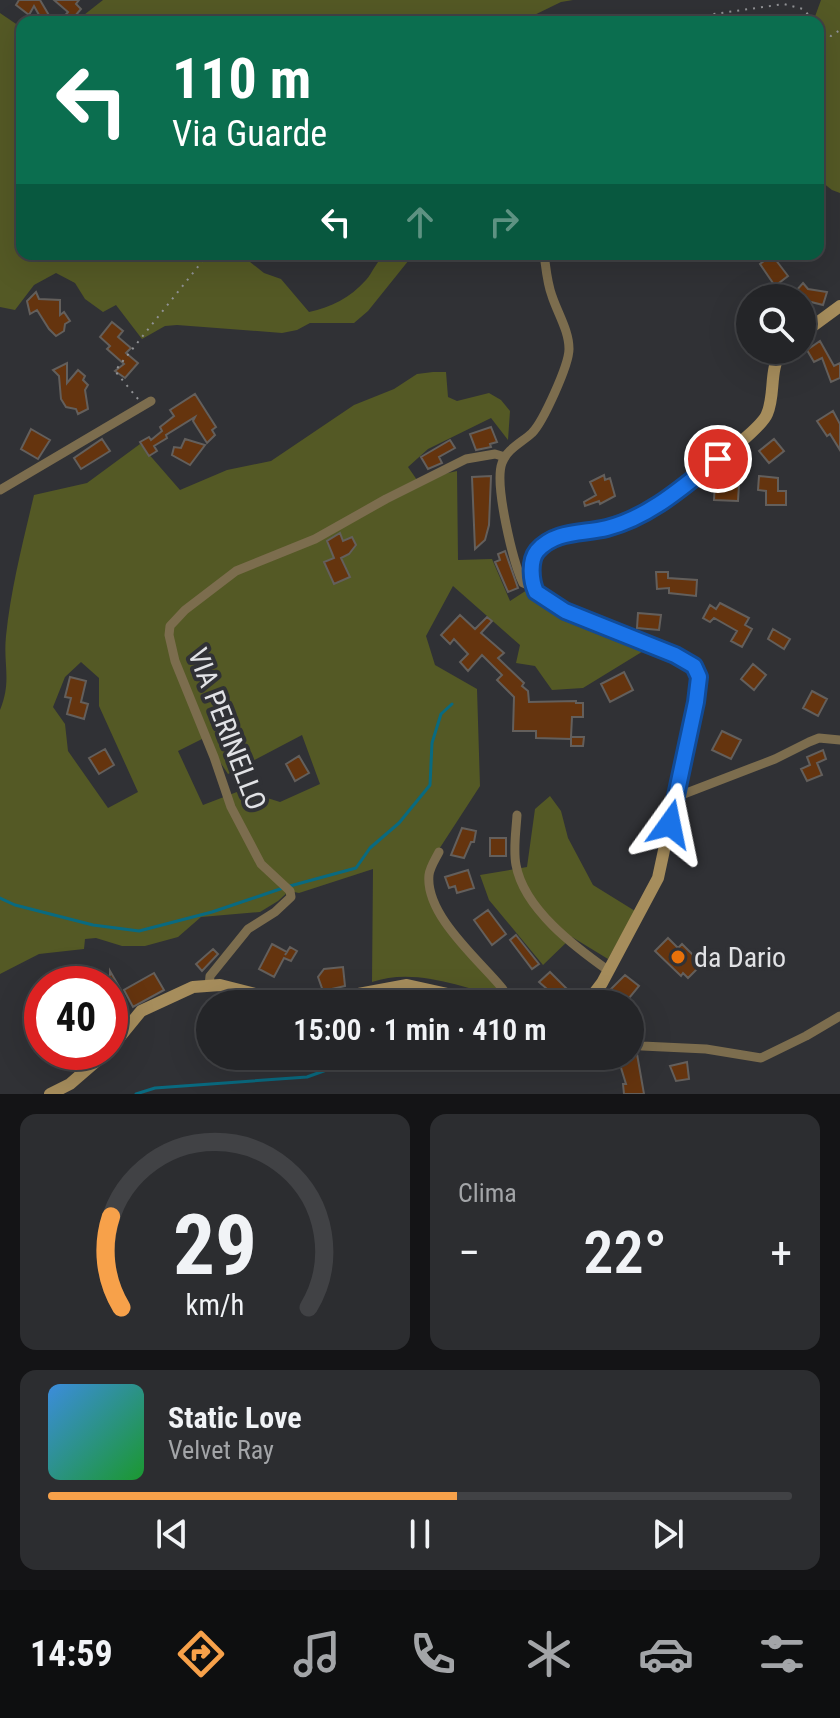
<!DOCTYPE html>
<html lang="it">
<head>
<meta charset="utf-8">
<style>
  body { margin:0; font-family:"Roboto Condensed",sans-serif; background:#2c2d30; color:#f1f3f6; height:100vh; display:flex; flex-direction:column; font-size:30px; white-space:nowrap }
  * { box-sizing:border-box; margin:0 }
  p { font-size:26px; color:#a3a5a8 }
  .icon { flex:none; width:44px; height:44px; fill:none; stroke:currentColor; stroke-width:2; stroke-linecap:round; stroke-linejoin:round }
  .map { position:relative; height:1094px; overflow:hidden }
  .side { display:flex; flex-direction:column; gap:20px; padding:20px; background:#141416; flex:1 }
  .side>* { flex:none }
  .top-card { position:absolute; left:16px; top:16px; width:808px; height:244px; border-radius:16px; box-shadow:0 8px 32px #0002,0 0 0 2px #414245; background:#0b6e4f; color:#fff; overflow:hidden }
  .controls { position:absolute; left:736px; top:284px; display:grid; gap:16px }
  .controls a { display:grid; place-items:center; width:80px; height:80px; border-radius:50%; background:#242528; box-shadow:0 8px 32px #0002,0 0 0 2px #414245; font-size:40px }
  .speed { position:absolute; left:24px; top:966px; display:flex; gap:16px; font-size:40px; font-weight:700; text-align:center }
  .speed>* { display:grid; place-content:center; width:104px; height:104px; border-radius:50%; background:#242528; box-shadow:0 8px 32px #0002,0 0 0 2px #414245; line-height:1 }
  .speed .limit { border:12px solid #d22; background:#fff; color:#111 }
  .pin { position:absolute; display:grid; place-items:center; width:68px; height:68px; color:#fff; margin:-34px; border:4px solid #fff; border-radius:50%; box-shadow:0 2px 8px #0007 }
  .me { position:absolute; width:88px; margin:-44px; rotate:12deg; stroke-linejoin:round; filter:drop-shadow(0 0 6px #0008) }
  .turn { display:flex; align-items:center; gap:28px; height:168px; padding:0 24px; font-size:36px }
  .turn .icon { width:104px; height:104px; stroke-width:2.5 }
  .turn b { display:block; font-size:56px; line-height:68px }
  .lanes { display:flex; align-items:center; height:76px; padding:0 24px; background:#0003; justify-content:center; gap:40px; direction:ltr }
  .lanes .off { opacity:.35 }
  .big { font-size:60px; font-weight:600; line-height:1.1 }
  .side .tile { flex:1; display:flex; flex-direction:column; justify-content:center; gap:12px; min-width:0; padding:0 28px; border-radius:16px; background:#2c2d30 }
  .side .dial { align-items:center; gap:0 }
  .dial svg { height:208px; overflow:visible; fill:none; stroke:#414245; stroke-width:7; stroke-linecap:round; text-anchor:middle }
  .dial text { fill:#f1f3f6; stroke:none }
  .song { display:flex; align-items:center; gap:24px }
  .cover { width:96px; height:96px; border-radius:12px; background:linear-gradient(135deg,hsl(210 70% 55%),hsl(130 70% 35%)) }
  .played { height:8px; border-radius:4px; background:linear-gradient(90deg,#f7a14a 55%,#414245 55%) }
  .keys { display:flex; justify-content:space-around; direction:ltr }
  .heat { display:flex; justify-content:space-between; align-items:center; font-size:44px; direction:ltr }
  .side .tiles { flex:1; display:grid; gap:20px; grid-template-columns:1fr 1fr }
  .tile:last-child { grid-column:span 2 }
  .trip { position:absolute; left:196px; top:990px; width:448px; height:80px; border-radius:40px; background:#242528; box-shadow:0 8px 32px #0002,0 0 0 2px #414245; font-weight:600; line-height:80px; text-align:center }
  .dock { display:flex; height:128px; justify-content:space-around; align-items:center; background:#0e0f10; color:#a3a5a8 }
  .dock .icon { width:56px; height:56px }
  .dock .active { color:#f7a14a }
  .dock b { font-size:36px; color:#f1f3f6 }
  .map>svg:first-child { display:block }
  .green { fill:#545925; fill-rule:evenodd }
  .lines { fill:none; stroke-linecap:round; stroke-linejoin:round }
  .stream { stroke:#096a80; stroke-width:3 }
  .building { fill:#65340e; stroke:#635f5c; stroke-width:2 }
  .path { stroke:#919295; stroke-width:2; stroke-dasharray:2 6; stroke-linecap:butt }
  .street { stroke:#7c6d4e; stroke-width:9 }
  .secondary { stroke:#a68d5c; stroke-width:12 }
  .route-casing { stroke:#114b97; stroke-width:20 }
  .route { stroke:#1a73e8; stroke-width:14 }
  .food-dot { fill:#e8710a; stroke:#303135; stroke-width:3 }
  .labels { text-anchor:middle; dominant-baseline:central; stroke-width:8; stroke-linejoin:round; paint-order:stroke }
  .street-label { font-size:28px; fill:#e1e2e5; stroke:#303135 }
  .poi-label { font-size:28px; fill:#e1e2e5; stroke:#303135; text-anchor:start }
</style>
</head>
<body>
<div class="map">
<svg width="840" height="1094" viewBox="0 0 840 1094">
  <rect width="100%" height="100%" fill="#303135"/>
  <!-- green -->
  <path class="green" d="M103,0H573L561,2L520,22H75Z
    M821,0H840V193L832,190L818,179V22H813Z
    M0,13L22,28V254H240L264,273L281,279L309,312C331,307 350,298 366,280C373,272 376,262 385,254L413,255L368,311L354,323H310L297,330L282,333L177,325L165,326L142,339L116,305L103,312L85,299L75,283L56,273L34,285L15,310L0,307Z
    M433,372H446L448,397L457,401L489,393L501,400L510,411L508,440L491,418L428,449L408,467L417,480L457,471L458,560L492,559L510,601L527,590L531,595L574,621L645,650L583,688L552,690L535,666L516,663L520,645L453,586L426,636L435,665L477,689L480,786L432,860V902L505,999C464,987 414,967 372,982L373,869L299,893L289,891L278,901L260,912L201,917L178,937L145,946H122L96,938L85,939L84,949L39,954L0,974V710C12,681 3,665 6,636C11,588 23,542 34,495L87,483L140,444L180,490L227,470L271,461L354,405L394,389L417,374ZM81,662L99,678V706L138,792L108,808L68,751L65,724L53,707L65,677ZM302,735L320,784L280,802L242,790L203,805L178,751L204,738L228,774Z
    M550,796L561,811L568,838L593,885L635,911L608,959L572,937L543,965L489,900L480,875L527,867L535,809Z"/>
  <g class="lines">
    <!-- stream -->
    <path class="stream" d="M290,886L356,868L370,848L399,823L430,785L432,743L441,714L452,704
      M0,898L15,905L93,925L139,931L212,912L283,888
      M551,1056L556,1059
      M136,1094L155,1088L307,1077L332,1068L347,1056"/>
  </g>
  <!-- building -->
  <path class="building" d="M19,0H40L53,22H43L34,6L29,15L16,5Z
    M54,0H79L76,4L81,9L70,22H67L63,18L68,12Z
    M772,255L788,276L775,286L760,264Z
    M803,283L808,289L827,292L823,305L807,301L804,305L802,298H799L801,296L795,292Z
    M36,292L39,299L60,300V315L64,312L70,321L65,324L64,331L56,336L49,329L37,310L30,314L27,301Z
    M112,322L123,331L118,337L131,348L126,353L138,363L125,378L115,371L124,364L107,349L110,346L100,337Z
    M820,341L834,366L840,363V378L831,382L822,358L814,362L807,350Z
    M67,363V383L78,370L85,376L83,380L88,385L85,390L88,409L78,414L76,409L66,407L61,399L59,376L53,370Z
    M195,394L216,427L212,430L215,435L207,443L193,421L195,417L166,435L167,438L154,446L157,451L149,456L140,442L149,437L151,440L162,431L160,427L174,416L170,410Z
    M833,411L840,424V450L830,434L827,436L817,421Z
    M491,427L497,442L490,444L491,447L476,450L470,434Z
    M31,429L50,440L38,459L21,449Z
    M102,439L110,451L81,469L74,458Z
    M185,439L205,445L190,465L172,455L174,447L181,448Z
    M774,439L784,451L769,463L759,451Z
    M450,440L455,448L439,457L442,463L428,469L421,457Z
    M604,475L605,480L610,478L615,496L600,504L599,501L585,506L584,502L596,495L590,482Z
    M491,476L489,525L485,540L475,549L472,477Z
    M759,476L778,478V491H786V505H766V491L758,490Z
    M715,482L739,484L738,501L714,500Z
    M340,533L343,541L352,537L356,545L349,554L341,558L350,577L334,584L324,562L334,558L327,541Z
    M505,551L518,588L508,592L495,562L500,560L498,554Z
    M656,572H668V578L697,580L696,596L669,593V588L657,589Z
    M720,603L749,618L745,625L752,629L742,647L731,641L737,631L714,618L710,622L703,618L710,605L716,609Z
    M638,613L661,615L659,630L637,628Z
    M460,615L475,629L487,617L492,621L481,633L504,653L498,658L524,683L522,686L528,691L529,702L576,701V703H583V717H572L571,737H584L583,746H571V739L536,738V731H513L514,697L497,680L502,675L482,655L468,671L460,662L468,654L454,639L450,644L441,635Z
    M773,629L790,639L784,649L768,639Z
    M753,664L766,675L754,690L741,679Z
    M624,672L633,690L610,702L601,684Z
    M70,677L86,681L81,702L88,704L84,719L67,714L71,698L65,697Z
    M812,691L827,699L818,716L803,708Z
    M722,731L741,740L731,759L712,750Z
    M105,749L114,765L99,774L89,758Z
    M823,750L826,759L817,763L822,775L807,781L801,769L810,765L807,757Z
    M299,756L309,773L295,781L286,764Z
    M462,828L476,831L474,842H471L464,858L451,855Z
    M490,838H506V856H490Z
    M468,870L474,888L457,893L455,886L449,888L445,877Z
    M488,910L506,934L492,945L474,920Z
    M516,935L539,964L532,969L510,940Z
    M668,938L678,948L682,944L702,964L688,978L683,973L681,976L655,951Z
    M272,944L287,952L285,955L290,947L297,951L291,961L284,958L274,977L259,969Z
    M213,949L218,954L202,971L196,964Z
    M343,967L345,986L323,991L318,977L324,969Z
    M110,971L121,990L110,996V984H94L110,975Z
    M550,972L573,995L564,1004L539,982Z
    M154,973L164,990L133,1007L124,990Z
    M625,975L639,986L625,1003L610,990Z
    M637,1054L644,1094H624L623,1084H626L618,1058Z
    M687,1062L689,1079L676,1081L670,1066Z"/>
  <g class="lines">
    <!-- path -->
    <path class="path" d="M658,22L784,4L803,9L815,22
      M818,26L823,33L831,36L840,30
      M138,399L115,371L208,254"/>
    <!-- street -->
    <path class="street" d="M0,490L151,401
      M534,588L523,583C513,562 494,484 502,463C507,449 521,443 532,433C543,422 569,365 569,349C569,331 558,314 552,296C547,283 546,268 544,254
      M676,797L775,759L809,742L819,738L840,740
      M517,815C516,832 513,849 516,865C524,909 575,947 609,971
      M439,852C435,860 430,867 429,875C425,915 479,960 502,988L508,997L507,1004
      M209,986L210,976L248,929L275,912L291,897L290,891L261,864L231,807L214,757L175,661L169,635L170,626L185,610L236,571L315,539L386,499L466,459L495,454L505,457
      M630,1037L642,1046L706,1049L761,1058L806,1036L840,1016"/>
    <!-- secondary -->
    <path class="secondary" d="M802,334L840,306
      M586,1004L602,983L658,878L696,702C697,691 702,676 694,666C685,657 668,652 656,647C632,638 547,610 535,591C531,585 531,574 532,567C538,531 576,535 605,528C616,526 629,520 639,515C662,504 760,433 767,414C776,394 768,367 783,350
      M110,1049L141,1011L193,987L220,985L283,1001L310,1003L407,985L493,1004
      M50,1094L70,1084L107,1052"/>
  </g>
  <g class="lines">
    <!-- route casing -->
    <g class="route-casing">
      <path id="route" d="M670,824L696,702L699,677L694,666L675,655L565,611L536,592C531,581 529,561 537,551C555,530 583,534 607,528C650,517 684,486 718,459"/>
    </g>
    <!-- route -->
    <use href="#route" class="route"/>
  </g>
  <!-- markers -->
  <circle class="food-dot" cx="678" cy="957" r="8"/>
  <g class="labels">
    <!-- street labels -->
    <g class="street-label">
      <text transform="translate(227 729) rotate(69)">VIA PERINELLO</text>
    </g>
    <!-- poi labels -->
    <g class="poi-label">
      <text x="694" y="957">da Dario</text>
    </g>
  </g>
</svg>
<div class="controls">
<a><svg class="icon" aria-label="search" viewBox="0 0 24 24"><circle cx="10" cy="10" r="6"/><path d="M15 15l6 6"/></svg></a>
</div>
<div class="speed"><div class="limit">40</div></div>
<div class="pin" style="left:718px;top:459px;background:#d93025"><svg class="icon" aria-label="arrive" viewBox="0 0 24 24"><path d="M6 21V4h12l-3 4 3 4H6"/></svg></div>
<svg class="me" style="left:670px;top:824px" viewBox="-20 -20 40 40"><path d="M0-17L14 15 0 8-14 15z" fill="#1a73e8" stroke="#fff" stroke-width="4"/></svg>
<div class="trip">15:00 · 1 min · 410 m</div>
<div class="top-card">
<div class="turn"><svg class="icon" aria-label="left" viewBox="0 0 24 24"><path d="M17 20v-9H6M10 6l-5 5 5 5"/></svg><div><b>110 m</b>Via Guarde</div></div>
<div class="lanes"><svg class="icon" aria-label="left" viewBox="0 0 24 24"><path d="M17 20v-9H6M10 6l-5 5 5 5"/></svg><svg class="icon off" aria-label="ahead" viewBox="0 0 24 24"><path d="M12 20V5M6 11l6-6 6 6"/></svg><svg class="icon off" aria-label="right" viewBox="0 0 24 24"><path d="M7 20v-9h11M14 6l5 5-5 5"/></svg></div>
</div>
</div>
<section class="side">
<div class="tiles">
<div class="tile dial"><svg viewBox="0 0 100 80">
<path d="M14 69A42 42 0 1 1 86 69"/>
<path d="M14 69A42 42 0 0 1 10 34" stroke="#f7a14a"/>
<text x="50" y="56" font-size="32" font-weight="700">29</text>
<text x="50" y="72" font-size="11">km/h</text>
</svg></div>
<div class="tile"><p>Clima</p>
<div class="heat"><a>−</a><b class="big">22°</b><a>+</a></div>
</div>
<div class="tile">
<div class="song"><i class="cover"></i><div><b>Static Love</b><p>Velvet Ray</p></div></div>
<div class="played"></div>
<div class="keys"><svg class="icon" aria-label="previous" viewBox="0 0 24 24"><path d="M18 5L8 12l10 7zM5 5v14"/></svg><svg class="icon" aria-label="pause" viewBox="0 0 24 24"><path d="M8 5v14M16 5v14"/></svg><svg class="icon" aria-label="next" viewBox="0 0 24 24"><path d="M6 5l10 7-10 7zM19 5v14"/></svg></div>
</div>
</div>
</section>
<nav class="dock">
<b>14:59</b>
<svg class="icon active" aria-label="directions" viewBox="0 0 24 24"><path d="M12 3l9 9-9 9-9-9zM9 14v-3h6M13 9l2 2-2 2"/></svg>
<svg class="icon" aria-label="music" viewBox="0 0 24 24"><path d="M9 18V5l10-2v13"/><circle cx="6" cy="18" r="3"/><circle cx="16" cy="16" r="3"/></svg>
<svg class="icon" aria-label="phone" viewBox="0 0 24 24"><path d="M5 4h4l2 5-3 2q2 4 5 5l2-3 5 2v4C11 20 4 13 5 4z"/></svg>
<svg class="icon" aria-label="climate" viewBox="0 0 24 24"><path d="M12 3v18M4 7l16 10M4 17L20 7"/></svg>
<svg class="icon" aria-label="car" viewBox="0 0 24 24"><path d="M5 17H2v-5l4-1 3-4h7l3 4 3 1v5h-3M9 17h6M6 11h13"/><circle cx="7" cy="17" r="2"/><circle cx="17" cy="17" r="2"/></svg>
<svg class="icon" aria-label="filters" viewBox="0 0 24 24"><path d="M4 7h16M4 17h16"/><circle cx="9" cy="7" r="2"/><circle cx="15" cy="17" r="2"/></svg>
</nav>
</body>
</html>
